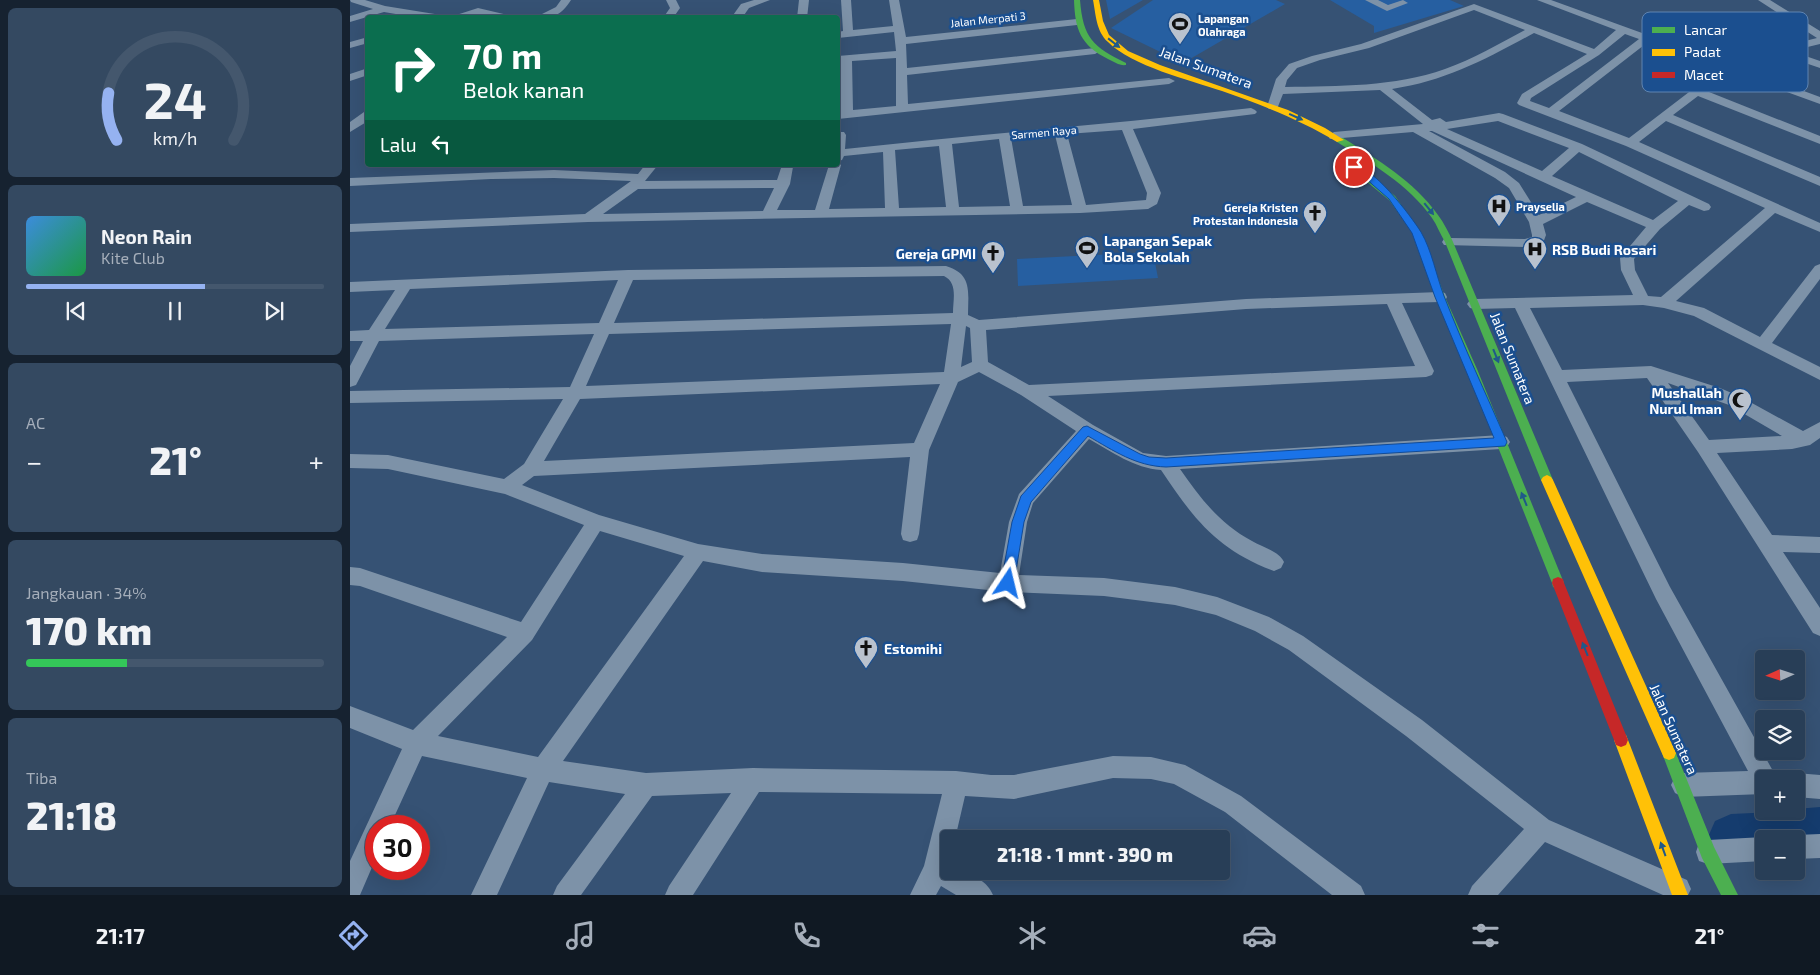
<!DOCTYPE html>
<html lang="id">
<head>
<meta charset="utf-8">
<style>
  body { margin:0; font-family:"Exo 2",sans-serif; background:#344961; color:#f1f3f6; height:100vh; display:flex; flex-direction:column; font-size:19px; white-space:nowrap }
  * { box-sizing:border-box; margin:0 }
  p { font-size:16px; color:#a5aeba }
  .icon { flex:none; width:28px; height:28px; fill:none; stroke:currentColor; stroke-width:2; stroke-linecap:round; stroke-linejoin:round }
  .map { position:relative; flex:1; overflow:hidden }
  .drawer { display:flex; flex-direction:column; gap:8px; padding:8px; background:#162230; width:350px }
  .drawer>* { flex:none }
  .banner { position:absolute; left:15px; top:15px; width:475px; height:152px; border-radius:5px; box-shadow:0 5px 20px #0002,0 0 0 1px #44576d; background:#0b6e4f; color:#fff; overflow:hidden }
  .needle { width:32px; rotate:267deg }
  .controls { position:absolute; left:1405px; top:650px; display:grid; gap:10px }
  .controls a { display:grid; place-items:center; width:50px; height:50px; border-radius:5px; background:#283e57; box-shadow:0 5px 20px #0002,0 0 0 1px #44576d; font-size:25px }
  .speed { position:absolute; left:15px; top:815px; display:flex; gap:10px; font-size:25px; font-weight:700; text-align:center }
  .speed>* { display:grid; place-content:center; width:65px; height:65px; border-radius:50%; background:#283e57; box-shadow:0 5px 20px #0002,0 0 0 1px #44576d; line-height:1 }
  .speed .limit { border:8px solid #d22; background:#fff; color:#111 }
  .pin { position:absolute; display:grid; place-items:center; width:42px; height:42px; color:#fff; margin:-21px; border:2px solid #fff; border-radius:50%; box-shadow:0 1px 5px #0007 }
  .me { position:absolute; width:55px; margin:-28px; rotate:10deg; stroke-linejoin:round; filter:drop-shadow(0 0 4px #0008) }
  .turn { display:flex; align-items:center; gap:18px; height:105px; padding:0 15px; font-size:22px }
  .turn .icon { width:65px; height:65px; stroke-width:2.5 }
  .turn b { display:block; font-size:35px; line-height:42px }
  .then { display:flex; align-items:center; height:48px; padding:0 15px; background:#0003; gap:10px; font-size:19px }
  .big { font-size:38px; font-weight:800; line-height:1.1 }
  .drawer .card { flex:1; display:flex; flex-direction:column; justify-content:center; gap:8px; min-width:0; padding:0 18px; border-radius:8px; background:#344961 }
  .drawer .dial { align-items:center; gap:0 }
  .dial svg { height:130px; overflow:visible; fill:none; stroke:#44576d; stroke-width:7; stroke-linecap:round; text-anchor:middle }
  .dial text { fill:#f1f3f6; stroke:none }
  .song { display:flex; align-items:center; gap:15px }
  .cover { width:60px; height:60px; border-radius:8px; background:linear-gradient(135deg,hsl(210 70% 55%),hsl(140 70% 35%)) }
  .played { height:5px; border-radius:2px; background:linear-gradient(90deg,#95b2f1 60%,#44576d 60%) }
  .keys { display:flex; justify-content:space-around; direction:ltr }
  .heat { display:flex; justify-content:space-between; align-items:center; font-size:28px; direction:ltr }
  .charge { height:8px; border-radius:4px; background:linear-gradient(90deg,#34c759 34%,#44576d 0) }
  .trip { position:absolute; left:590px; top:830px; width:290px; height:50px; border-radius:5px; background:#283e57; box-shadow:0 5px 20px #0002,0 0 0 1px #44576d; font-weight:800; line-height:50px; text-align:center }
  .menu { display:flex; height:80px; justify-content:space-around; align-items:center; background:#101923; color:#a5aeba }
  .menu .icon { width:35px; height:35px }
  .menu .on { color:#95b2f1 }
  .menu b { font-size:22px; color:#f1f3f6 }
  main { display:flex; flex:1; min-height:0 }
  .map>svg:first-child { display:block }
  .green { fill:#265fa1 }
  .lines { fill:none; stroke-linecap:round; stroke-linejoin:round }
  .river { fill:#153c6e; fill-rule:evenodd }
  .street { fill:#7d92a8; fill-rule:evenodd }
  .fast { fill:#4caf50; fill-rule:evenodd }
  .slow { fill:#ffc107; fill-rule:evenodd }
  .jam { fill:#c62828; fill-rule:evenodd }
  .oneway { fill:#205989 }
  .route { fill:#1a73e8; stroke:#114b97 }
  .labels { text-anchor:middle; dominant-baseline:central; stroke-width:5; stroke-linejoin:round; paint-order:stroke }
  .far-poi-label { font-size:11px; font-weight:bold; fill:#fff; stroke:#1b4f8f; text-anchor:start }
  .far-street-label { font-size:11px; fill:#fff; stroke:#1b4f8f }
  .street-label { font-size:14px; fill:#fff; stroke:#1b4f8f }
  .poi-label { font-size:14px; font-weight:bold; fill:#fff; stroke:#1b4f8f; text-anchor:start }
  .key { fill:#1b4f8f; stroke:#5f84b1; stroke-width:1 }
  .key-label { font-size:14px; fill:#fff }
</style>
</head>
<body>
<main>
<section class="drawer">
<div class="card dial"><svg viewBox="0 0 100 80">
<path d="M14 69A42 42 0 1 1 86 69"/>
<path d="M14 69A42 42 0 0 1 9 40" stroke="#95b2f1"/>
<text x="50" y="56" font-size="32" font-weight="700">24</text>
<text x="50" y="72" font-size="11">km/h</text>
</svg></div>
<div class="card">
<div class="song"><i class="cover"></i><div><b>Neon Rain</b><p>Kite Club</p></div></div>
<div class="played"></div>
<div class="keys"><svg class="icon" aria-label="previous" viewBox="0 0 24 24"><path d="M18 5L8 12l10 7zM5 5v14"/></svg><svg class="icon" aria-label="pause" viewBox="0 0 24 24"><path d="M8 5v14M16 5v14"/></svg><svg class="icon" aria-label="next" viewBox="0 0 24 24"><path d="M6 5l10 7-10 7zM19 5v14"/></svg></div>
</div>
<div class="card"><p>AC</p>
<div class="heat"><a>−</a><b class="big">21°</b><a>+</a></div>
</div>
<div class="card"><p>Jangkauan · 34%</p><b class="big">170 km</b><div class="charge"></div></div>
<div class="card"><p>Tiba</p><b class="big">21:18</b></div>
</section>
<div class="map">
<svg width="1470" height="895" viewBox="0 0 1470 895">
  <rect width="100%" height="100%" fill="#365274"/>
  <!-- green -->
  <path class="green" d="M756,0H793L760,19Z
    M803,0H926L935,4L833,63L761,28Z
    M980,0H1100L1114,6L1024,33V26Z
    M803,252L808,278L668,286L667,259Z"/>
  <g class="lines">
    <!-- river -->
    <path class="river" d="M1470,807V853L1446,855V839H1414V858L1381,860L1365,853L1358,837L1365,821L1381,814L1446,811V809Z"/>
    <!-- street -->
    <path class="street" d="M0,0H15L35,6L91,15L96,18H69L34,12L0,22V16L23,9L1,2Z
      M211,0H221C211,16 203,18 184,18L206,7Z
      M316,0H326L330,8L323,18H313L320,8Z
      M404,0H420L399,8L392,18H381L391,4Z
      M449,0H459L457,18H447Z
      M491,0H501L503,30L543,26L539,0H549L556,37L727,19L732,22L727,25L556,44L557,68L745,48L750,51L745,54L557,75L558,104L819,78L825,81L819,84L488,119V112L491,111V62H488V56L546,51L544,32L488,38V32L493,31ZM546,58V106L503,110L502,61Z
      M1015,0H1028L1038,5L1053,0L1058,3L1037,11Z
      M1187,0H1201L1372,62L1467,38L1408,0H1420L1470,31V44L1441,51L1470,61V68L1429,54L1383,65L1470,97V104L1373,69L1354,90L1470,136V144L1348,96L1323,115L1470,177V186L1316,121L1289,142L1470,223V232L1425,213L1326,301L1354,308L1410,337L1465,266L1470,264V279L1422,343L1470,367V380L1344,316L1314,308L1293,305L1180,308L1212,370L1301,366L1370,388L1391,397L1453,431L1470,422V438L1460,445L1442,449L1367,453L1422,535L1470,537V553L1433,552L1470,608V636L1463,633L1348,452L1297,378L1217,382L1320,587L1423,771L1426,779H1414V794L1333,797L1325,793L1321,785L1325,777L1333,773L1398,771L1306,599L1165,308L1125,309L1120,308L1117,304L1120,300L1125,299L1283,295L1271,270L1270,258L1296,227L1237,202L1193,224L1196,235L1193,243L1175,247L1094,245L1092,242L1094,239L1099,238L1175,239L1182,237V235L1179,222L1159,188L1145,178L1063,132L980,139L978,136L984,132L1073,124L1030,90L933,94L927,109H919L917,107L926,79L939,64L962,56L1011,44L1124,4L1244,49L1266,30ZM1124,10L1175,30C1149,44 1123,59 1095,69C1044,87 989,86 935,87L937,80L947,68L970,60L1019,48ZM1184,33L1237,54L1172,94L1167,103L1169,105L1276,146L1415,208L1311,297L1298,296L1285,270L1284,259L1310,229L1339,205L1354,211L1359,210L1361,207L1359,204L1232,144L1153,114L1149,113L1096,122L1090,118L1082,120L1042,89C1096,81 1136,59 1184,33ZM1275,34L1289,39L1199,108L1180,101L1181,98L1249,55ZM1298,42L1364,66L1343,89L1279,138L1209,111ZM1148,121L1219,148L1192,171L1097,129ZM1079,131H1082L1226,197L1189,215L1169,183L1155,172ZM1229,152L1328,201L1303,220L1202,176ZM1318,383L1379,405L1432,436L1359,440Z
      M128,8L162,16L163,18H143L128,14L115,18H97Z
      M18,37V43L0,48V42Z
      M18,68V75L0,81V74Z
      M901,108L905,110L907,112L905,114L783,129L811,193L807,204L798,209L730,213L238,222L0,232V224L235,214L281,181L204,178L141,179L0,186V178L204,170L288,174L295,165H308L295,181L427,180L432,165H442L443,167L440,184L427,210H465L479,165H488V162L491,165L479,209L535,208L533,152L494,156L492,160L488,161V132H494L496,135L495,149C630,134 765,124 901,108ZM772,130L797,193L796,200L736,205L717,134ZM705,135L722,205L673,206L661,138ZM649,139L660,206L609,207L602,144ZM589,146L596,207L549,208L545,150ZM424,188L413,211L253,214L288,189Z
      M14,112H18V121L0,132V122Z
      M596,266C623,274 618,293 618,315L629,320L896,299L1090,292L1095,293L1097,297L1095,301L1090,302L1052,303L1084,371L1082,375L1076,377L698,396L743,425L793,453L816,456L1151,435L1157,437L1160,442L1157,447L1151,449L830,469C850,498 870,524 902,541C912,547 929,551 934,562L931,568L924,571C867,550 843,518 811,470C784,468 762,452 739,439L683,503L677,522L669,575L754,578L825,587L867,597L919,617L953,636L1072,720L1199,820L1337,880L1341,889L1338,895H1313L1195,842L1148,895H1118L1122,886L1174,829L1056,736L939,650L905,631L866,615L825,605L754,596L657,592L553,581L412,572L353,561L213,761L296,773L403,768L606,771L641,775H664L763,756L801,757L835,765L891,796L1011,886L1015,895H982L875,812L824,784L801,779L763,778L664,799L615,796L605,839H599V871C616,871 636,878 643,895H606L591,886L586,895H560L574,866L592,794L409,792L343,895H315L319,886L381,793L302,796L231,895H203L207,886L275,794L199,782L147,895H121L177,778L72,756L40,826H26V858L10,895H0V861L52,749L0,728V706L63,730L157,637L10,586L0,585V567L10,568L171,622L234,525L155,494L38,469L0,468V454L38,455L154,479L174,464L213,399L0,403V391L220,387L244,334L29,341L6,385L0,387V366L13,341H0V331L19,330L45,290L0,292V282L278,270ZM594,276C608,283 603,299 603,313L264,323L283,280ZM268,280L249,323L35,329L60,289ZM1037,304L1065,366L679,385L638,362L636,330L896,309ZM601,324L594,372L236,386L259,334ZM616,326L620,328L622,362L611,367ZM629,372L671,395L726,431L669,494L659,522L650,573L553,563L412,554L348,544L249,515L172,485L184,476L560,457L551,534L553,540L560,542L567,540L569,534L579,450L608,382ZM590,384L564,443L194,461L230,399ZM250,531L334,556L188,757L88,736L182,640Z
      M1446,773L1470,775V799L1446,797V779H1437Z
      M1470,834V858L1446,859V839L1437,838L1446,835Z
      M1414,837L1419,839H1414V861L1358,864L1349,861L1346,852L1349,843L1358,840Z"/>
    <!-- fast -->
    <path class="fast" d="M724,0H730C733,38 743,47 776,63V65C770,66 764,62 758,59C730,45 725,29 724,0Z
      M987,138H993C1028,160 1064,181 1088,215C1094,223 1099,233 1103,242L1203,480L1201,483H1193L1191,480L1095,242C1090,234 1087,225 1082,218C1058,184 1021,163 987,142Z
      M1005,168H1011L1045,196L1071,233L1095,297L1127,369L1214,583L1213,587L1208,589L1203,587L1202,583L1117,369L1085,297L1063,233L1039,200L1005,172Z
      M1319,746L1324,748L1364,847L1388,895H1371L1352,858L1312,753L1314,748Z"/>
    <!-- slow -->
    <path class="slow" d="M743,0H749L753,21L759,35L778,51L810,65L938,110L975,128L994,140L987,142C951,120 912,105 872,91C839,80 782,66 758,42C746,31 746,15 743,0Z
      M1197,475L1201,477L1203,480L1324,748L1326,753L1324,758L1319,760L1314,758L1191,480L1193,477Z
      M1271,733L1276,735L1278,740L1338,895H1322L1264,740L1266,735Z"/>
    <!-- jam -->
    <path class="jam" d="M1208,577L1213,579L1214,583L1278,740L1276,745L1271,747L1266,745L1202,583L1203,579Z"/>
  </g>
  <!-- one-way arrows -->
  <defs><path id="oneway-solid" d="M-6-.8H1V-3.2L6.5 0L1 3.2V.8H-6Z" transform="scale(1.25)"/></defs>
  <g class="oneway">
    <use href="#oneway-solid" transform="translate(764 43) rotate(38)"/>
    <use href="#oneway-solid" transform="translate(946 117) rotate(24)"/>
    <use href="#oneway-solid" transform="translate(1079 209) rotate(51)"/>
    <use href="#oneway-solid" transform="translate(1146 356) rotate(68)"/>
    <use href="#oneway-solid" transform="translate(1174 499) rotate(-112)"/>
    <use href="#oneway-solid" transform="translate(1235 649) rotate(-112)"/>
    <use href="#oneway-solid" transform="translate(1313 849) rotate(-110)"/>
  </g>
  <!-- route -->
  <path class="route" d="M1001,165C1021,163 1061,216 1071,232C1082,251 1086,275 1094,296C1113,345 1136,394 1157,442L1155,446L816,467C786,466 764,451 738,436L681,502L674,522L664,583L662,587L658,589L653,587L651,583L662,522L671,496L733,427L737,426L790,454L799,457L816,458L1144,438L1085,297L1062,233L1039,199L1015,178L1001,169Z"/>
  <!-- icons -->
  <defs>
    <g id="stadium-pin" transform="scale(1.25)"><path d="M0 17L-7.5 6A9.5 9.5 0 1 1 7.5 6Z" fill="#b9c2ce" stroke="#1b4f8f"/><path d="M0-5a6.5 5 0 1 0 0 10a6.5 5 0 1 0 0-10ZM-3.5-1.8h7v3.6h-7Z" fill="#111"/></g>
    <g id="hospital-pin" transform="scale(1.25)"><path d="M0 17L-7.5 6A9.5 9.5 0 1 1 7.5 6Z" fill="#b9c2ce" stroke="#1b4f8f"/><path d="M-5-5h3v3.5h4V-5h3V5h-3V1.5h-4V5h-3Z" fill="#111"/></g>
    <g id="church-pin" transform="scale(1.25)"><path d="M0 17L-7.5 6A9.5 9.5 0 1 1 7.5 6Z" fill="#b9c2ce" stroke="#1b4f8f"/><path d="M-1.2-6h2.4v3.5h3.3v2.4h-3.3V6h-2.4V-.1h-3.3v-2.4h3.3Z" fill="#111"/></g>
    <g id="mosque-pin" transform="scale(1.25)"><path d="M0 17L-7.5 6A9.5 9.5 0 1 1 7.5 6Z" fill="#b9c2ce" stroke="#1b4f8f"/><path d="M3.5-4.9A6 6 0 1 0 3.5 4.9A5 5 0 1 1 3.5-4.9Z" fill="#111"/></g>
  </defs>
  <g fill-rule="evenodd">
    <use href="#stadium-pin" x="830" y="24"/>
    <use href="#hospital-pin" x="1149" y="206"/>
    <use href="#church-pin" x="965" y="213"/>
    <use href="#stadium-pin" x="737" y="248"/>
    <use href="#hospital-pin" x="1185" y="249"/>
    <use href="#church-pin" x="643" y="253"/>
    <use href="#mosque-pin" x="1390" y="400"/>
    <use href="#church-pin" x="516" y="648"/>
  </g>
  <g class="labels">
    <!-- far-poi labels -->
    <g class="far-poi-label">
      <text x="848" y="18">Lapangan<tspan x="848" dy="13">Olahraga</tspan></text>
      <text x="1166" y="206">Prayselia</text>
      <text x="948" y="207" text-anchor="end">Gereja Kristen<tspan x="948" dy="13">Protestan Indonesia</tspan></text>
    </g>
    <!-- far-street labels -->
    <g class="far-street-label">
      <text transform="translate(638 19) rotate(-6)">Jalan Merpati 3</text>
      <text transform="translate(694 132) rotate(-5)">Sarmen Raya</text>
    </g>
    <!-- street labels -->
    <g class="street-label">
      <text transform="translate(856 67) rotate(20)">Jalan Sumatera</text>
      <text transform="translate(1163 358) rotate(68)">Jalan Sumatera</text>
      <text transform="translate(1324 729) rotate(66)">Jalan Sumatera</text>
    </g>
    <!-- poi labels -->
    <g class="poi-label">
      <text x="754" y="240">Lapangan Sepak<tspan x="754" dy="16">Bola Sekolah</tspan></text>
      <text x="1202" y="249">RSB Budi Rosari</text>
      <text x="626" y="253" text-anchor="end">Gereja GPMI</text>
      <text x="1372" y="392" text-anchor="end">Mushallah<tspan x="1372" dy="16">Nurul Iman</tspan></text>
      <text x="534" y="648">Estomihi</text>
    </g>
  </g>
  <!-- legend -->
  <rect x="1292" y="12" width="166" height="80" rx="8" class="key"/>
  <rect x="1302" y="27" width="23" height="6" fill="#4caf50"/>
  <rect x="1302" y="49" width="23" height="7" fill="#ffc107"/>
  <rect x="1302" y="72" width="23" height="6" fill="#c62828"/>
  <g class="key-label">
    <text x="1334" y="35">Lancar</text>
    <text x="1334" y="57">Padat</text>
    <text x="1334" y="80">Macet</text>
  </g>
</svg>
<div class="controls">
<a><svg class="needle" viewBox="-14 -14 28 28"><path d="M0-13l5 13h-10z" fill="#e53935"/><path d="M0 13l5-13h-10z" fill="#a5aeba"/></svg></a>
<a><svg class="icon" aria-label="layers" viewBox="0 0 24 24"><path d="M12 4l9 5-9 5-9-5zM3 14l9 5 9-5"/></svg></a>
<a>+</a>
<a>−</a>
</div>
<div class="speed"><div class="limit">30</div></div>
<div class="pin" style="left:1004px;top:167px;background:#d93025"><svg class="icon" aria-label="arrive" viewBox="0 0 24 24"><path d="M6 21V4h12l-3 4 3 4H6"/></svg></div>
<svg class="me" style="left:658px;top:583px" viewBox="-20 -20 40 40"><path d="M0-17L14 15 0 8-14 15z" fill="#1a73e8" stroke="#fff" stroke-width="4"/></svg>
<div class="trip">21:18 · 1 mnt · 390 m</div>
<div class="banner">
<div class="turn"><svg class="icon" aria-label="right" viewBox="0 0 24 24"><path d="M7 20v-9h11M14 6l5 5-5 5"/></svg><div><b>70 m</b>Belok kanan</div></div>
<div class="then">Lalu<svg class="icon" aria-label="left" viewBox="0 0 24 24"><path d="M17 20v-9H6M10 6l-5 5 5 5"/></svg></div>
</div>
</div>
</main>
<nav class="menu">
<b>21:17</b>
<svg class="icon on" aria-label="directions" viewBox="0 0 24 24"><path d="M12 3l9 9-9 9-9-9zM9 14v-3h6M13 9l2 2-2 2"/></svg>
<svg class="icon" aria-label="music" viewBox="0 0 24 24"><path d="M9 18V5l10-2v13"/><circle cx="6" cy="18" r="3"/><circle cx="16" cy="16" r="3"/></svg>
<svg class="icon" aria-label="phone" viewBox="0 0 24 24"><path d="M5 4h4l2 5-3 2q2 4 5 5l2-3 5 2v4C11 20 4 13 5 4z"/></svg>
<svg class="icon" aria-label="climate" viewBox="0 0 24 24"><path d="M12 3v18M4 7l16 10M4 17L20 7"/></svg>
<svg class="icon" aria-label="car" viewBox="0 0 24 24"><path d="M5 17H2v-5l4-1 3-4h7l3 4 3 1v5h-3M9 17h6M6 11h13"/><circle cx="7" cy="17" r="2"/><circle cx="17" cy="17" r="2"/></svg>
<svg class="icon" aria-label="filters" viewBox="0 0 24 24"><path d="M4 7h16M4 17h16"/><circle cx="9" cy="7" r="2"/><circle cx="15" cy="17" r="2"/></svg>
<b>21°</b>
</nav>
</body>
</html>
